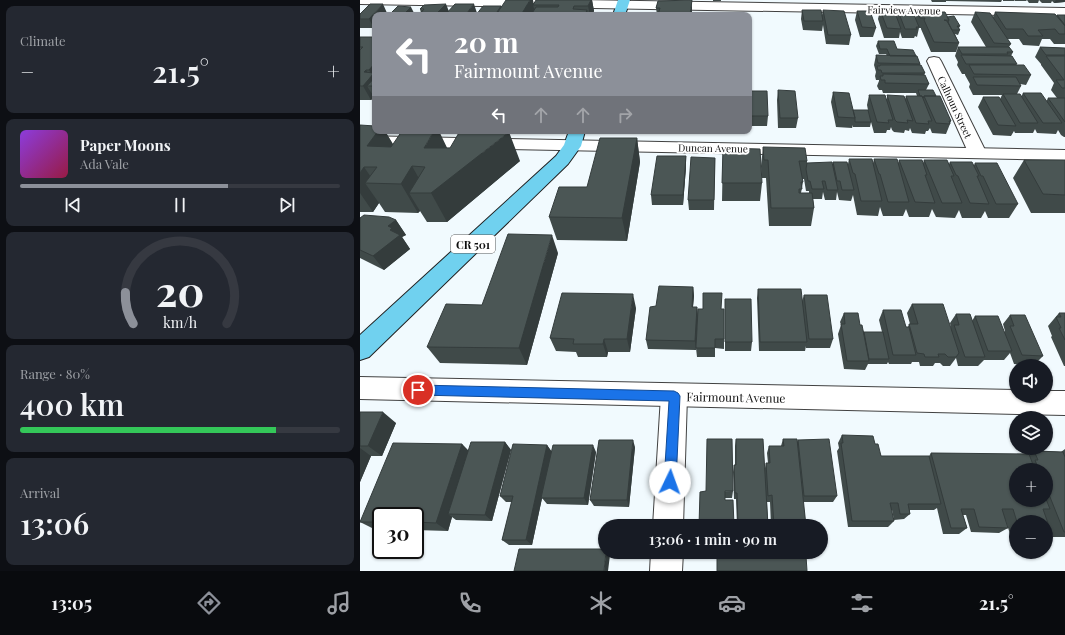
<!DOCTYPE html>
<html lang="en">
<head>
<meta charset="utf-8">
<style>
  body { margin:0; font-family:"Playfair Display",serif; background:#242831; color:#f1f3f6; height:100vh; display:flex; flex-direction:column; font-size:15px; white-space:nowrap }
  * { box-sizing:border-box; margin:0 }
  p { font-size:13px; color:#9ea1a6 }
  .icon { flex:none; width:22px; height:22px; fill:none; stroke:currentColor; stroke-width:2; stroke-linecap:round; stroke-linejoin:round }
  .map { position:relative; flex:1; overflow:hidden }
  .side { display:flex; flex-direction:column; gap:6px; padding:6px; background:#0d0f14; width:360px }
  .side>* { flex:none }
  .guide { position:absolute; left:12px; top:12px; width:380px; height:122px; border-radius:8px; box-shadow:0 1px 3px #0004; background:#8c9099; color:#fff; overflow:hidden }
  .fabs { position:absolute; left:649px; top:359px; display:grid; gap:8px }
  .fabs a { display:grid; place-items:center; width:44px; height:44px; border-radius:50%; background:#171b24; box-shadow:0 1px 3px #0004; font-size:20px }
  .speed { position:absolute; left:12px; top:507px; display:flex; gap:8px; font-size:20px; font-weight:700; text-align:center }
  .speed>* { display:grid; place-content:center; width:52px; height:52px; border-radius:50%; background:#171b24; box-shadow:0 1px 3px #0004; line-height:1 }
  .speed .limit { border:2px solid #111; border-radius:6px; background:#fff; color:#111 }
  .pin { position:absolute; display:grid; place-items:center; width:34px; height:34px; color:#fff; margin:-17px; border:2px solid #fff; border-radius:50%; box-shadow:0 1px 4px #0007 }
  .me { position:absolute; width:44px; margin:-22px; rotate:3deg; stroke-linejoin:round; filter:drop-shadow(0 0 3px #0008) }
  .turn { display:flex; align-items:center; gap:14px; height:84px; padding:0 16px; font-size:18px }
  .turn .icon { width:52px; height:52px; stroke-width:2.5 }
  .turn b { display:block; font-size:28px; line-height:34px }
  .lanes { display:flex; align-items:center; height:38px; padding:0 16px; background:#0003; justify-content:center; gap:20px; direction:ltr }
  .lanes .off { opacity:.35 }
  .big { font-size:30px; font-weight:600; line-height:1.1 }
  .side .tile { flex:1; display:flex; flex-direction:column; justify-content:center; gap:6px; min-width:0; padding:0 14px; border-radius:8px; background:#242831 }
  .side .dial { align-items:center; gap:0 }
  .dial svg { height:104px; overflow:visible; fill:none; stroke:#363941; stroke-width:7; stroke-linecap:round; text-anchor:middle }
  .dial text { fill:#f1f3f6; stroke:none }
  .song { display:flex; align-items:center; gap:12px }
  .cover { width:48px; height:48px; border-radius:6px; background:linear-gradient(135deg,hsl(270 70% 55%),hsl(340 70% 35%)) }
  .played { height:4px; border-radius:2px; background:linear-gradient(90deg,#8c9099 65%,#363941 65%) }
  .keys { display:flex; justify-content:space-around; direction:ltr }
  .heat { display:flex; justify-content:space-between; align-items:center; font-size:22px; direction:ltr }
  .charge { height:6px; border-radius:3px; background:linear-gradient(90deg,#34c759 80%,#363941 0) }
  .trip { position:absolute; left:238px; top:519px; width:230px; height:40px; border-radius:20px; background:#171b24; box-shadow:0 1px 3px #0004; font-weight:600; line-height:40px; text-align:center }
  .tabs { display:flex; height:64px; justify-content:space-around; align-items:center; background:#090b0e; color:#9ea1a6 }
  .tabs .icon { width:28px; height:28px }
  .tabs .on { color:#8c9099 }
  .tabs b { font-size:18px; color:#f1f3f6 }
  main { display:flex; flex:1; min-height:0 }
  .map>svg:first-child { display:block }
  .green { fill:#bcbee7 }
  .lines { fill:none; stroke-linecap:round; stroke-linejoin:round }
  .minor-casing { stroke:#414141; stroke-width:2 }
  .tertiary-casing { stroke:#414141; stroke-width:2 }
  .primary-casing { stroke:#1f1f1f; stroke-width:2 }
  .minor { fill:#fff; fill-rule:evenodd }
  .tertiary { fill:#fff; fill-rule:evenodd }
  .primary { fill:#70d1ef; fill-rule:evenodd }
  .wall { fill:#404a49; fill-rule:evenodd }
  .shaded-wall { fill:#343c3c }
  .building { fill:#4b5655; stroke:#343c3c }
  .route { fill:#1a73e8; stroke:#114b97 }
  .labels { text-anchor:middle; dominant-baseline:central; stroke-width:4; stroke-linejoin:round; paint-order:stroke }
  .far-street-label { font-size:10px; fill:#0e0e0e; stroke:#fff }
  .shield { fill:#fff; stroke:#565656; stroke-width:1 }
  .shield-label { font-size:11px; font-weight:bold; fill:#0e0e0e }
  .street-label { font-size:12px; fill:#0e0e0e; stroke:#fff }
</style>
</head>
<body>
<main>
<section class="side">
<div class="tile"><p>Climate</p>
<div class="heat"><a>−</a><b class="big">21.5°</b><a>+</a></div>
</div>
<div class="tile">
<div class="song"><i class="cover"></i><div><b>Paper Moons</b><p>Ada Vale</p></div></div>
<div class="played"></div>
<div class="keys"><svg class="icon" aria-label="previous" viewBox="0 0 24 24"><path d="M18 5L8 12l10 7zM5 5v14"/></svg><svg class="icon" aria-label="pause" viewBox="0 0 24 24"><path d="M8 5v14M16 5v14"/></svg><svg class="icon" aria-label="next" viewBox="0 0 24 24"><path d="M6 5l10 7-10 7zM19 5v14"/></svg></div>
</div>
<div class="tile dial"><svg viewBox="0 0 100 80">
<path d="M14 69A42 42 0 1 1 86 69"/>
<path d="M14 69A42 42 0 0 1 8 45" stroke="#8c9099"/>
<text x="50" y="56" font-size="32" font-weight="700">20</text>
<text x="50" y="72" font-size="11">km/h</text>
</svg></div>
<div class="tile"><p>Range · 80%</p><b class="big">400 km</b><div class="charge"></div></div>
<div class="tile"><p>Arrival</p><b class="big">13:06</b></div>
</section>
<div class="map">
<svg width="705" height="571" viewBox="0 0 705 571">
  <rect width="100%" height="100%" fill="#f1fafe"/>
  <!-- green -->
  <path class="green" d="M258,131H384L385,134L258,132Z"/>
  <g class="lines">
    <!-- minor casing -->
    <g class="minor-casing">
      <path id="minor" d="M0,0H218L705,8V16L0,4Z
        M574,57L579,58L581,61L626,152L623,156L617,157L611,156L608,152L567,61L569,58Z
        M314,384L323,388L327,396L323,526H293L301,396L305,388Z
        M291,552H323L322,571H290Z"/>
    </g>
    <!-- tertiary casing -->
    <g class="tertiary-casing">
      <path id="tertiary" d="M0,136L705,150V160L0,146Z
        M0,377L656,390V396H686V391H705V415L0,399Z"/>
    </g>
    <!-- primary casing -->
    <g class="primary-casing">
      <path id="primary" d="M258,0H270L265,15H253Z
        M209,131H225L221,146L208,164L9,357L0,360V335L196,156L204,145Z"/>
    </g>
    <!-- minor -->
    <use href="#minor" class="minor"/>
    <!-- tertiary -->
    <use href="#tertiary" class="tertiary"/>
    <!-- primary -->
    <use href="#primary" class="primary"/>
  </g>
  <!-- wall -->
  <path class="wall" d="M232,0L234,11L232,15H59L61,13L60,9L89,11L117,13L141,6L174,3Z
    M353,0H361V1H353Z
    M571,0H642L641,2L586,1V2H572Z
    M643,0H667L666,1H655L654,0V1H643Z
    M667,0H679L678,3H669Z
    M679,0H705V2L694,3L692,1L691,3H682Z
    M298,1L332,13V15H297L296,8Z
    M442,10L462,15L463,10L491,35L489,45L466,44L463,25L462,31L443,30L441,19Z
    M520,10L537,17L538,11L555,18L557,12L587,17L600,26L599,28L600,30L598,35L595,34L599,43L596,52H571L561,29V28H559L557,37L555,36L554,38H542L540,32L539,38H524L518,19Z
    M497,11L516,28L513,37H500L495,20Z
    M615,12L633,17L635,12L696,16L697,15H705V44H694L690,39H682L679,46L663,45L659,39H647L651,44L649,47L653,52L651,56L657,64L656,65L671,75L666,85L660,84L661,86L657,94L661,97L663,93L686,102L688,98H705V137H704L701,135L698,130L696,134L677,133L675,129L673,133H655L654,131L651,136L633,135L618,107L623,97L640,99L642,95H613L609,87L610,84L605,75V74H602L597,65L598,62L595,56L598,47H626L611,22Z
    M27,13L26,15H15V27L14,28H0V14Z
    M0,37H15V100L14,97L11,100H0Z
    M518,41L537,49L556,56L560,64V65L565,73L564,75L569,84L566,90L576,96L591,121L590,124L586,134L572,133L570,128L568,131H566L565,134L552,133L550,128L549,131L545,130L544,133L534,132L532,130L531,127L530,130H527L526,133H514L511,122L510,127H493V125L492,128L476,127L471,102L473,92L493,110H508L507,105L509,95L527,99V95L545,99L546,96H557L556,93H523L522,90H519L517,86L519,81V80H516L515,76L516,72L514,65L516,55L527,56L526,54H519L516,46Z
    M680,47L705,48V98H697L691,90L694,83L681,65V64L675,57Z
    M418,90L438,118L436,128H418L417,100Z
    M389,91L408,116L407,126H389Z
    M0,125L15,131H25L33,144L87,148L160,161L87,222H67L60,211L58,213L25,212L19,203L13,212H0Z
    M277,138L280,162L267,241L197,240L189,217L227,187Z
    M403,147L447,161V163L473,164V162L488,164L489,159L513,163L514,159L538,163L539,160L563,163L564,160L589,164L590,162L614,165L615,163L658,204L649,218H628L625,211L621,218H602L599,210L595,218L576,217L572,209L569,217H549L546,209L543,216H523L520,207L518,216L497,215L493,195L491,201L479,200L477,192L476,200H465L463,192L462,199H453L454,208L451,226H409L406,178H402L401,166ZM442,179H444L446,191H449V193H441L443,182Z
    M363,148L402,183L400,201H362Z
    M326,156V167L323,205H292L291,195Z
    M355,158L354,210H329L328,200Z
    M664,160H705V213H671L653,178Z
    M0,218L36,220L46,235L42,237L50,249L24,270L0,258Z
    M198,253L167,365L80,363L67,347L122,305Z
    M333,287L334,296L333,307H337L338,317L336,350L288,349L286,340L296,306Z
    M398,289L442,301L444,295L473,339L470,348H446V346L445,351H399L397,298Z
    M552,304L591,330V329L590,323L596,314L612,321L615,316L644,333L645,331L643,324L650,315L683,356L674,365L654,364L650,353L644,360H624L618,366H598L596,358L590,366H583L580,363H575L573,366H560L559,362H552L551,364H529L528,362L527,364H508L505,370L484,369L478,334L481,325L480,322L484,313L500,325L504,332H522L519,320L523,310L546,327H548L549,324H550L547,313Z
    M276,308L270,352H248L247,357H218L216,352L196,351L190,338Z
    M365,308L392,342L391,351H365Z
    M361,309H364V349L355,348V357H337L336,348Z
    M699,313H705V366H704L691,337L692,336L688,326Z
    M0,412L36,423L22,456H11L0,482Z
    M482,435L515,444L521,456H569L571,453L669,455L674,451L701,452L705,449V537H693L690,529L686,531V522H656V534H650L644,515L648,528L639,533L611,532L606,515H603L607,528L599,534H583L577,508L574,510H550V514L544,519L534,520L532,510H531L534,521L528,527H488L477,451L479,448L478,443ZM656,470H686V500Z
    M376,439L405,468L406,463H408L407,453L409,446H421L423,439L437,442L438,440L477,496L473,502H443L446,526H411L410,502H407L408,526H377L376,499H374L373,472L374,465H375V446Z
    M145,442L151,450L132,521L96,520L92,517L88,531L55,530V516H21V530H16L0,522L102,444L108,451Z
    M187,445L191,451L236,452L228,505L187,504L182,498L172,545H149L142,540L152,502H146L140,496Z
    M275,447L269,507L234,506L230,500Z
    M373,491L372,498H365V500L374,526L340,492Z"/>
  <!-- shaded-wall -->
  <path class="shaded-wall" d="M170,0H173L174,5H173L175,12L173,15H161Z
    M231,0H232L234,11L232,15H230L228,6Z
    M332,0V15H330Z
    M696,0H705V1L704,2L694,3Z
    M23,4L27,13L26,15H15V27L14,28L9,19Z
    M86,4L90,14L88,15H75Z
    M114,4L117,13L116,15H105Z
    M51,7L55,15H43Z
    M227,10L228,15H225Z
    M15,63V86H7L14,97L11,100L3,86L4,72L6,70L10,77L12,76L9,70Z
    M18,131H25L39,155L7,146Z
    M74,131H79L91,156L64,148Z
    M149,132L160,161L87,222L71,193Z
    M277,138L280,162L267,241L262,218Z
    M326,156V167L323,205V195Z
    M52,166L67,193H49L60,211L58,213L41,184Z
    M4,167L15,183H5L19,203L13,212L0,193V173Z
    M36,220L46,235L42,237L50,249L24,270L13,256L28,226Z
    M192,235L198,253L167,365L159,348Z
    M333,287L334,296L332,316V307Z
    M273,294L276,308L270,352L267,339Z
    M337,307L338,317L336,350L335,341Z
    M244,339L248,352L247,357L243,344Z
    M23,412L36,423L22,456L8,446Z
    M273,440L275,447L269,507L267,500Z
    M145,442L151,450L132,521L125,515Z
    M102,444L112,454L88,514L92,517L88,531L76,523Z
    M187,445L192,452L172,545L166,540Z
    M233,445L236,452L228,505L224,498Z
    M0,448L11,456L0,482Z
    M246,552H248L250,555L248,571H244Z"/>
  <!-- building -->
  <path class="building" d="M146,0H170L161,15H136Z
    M176,0H231L228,6H214L213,9L227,10L225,15L187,14V15H171L176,7H198L199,5H173Z
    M332,0L330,15H298L300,8H296L298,1Z
    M10,4H23L9,19H0V14Z
    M86,4L75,15H59L64,9H60L64,5Z
    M95,4H114L105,15H85Z
    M38,6L51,7L43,15H29Z
    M123,6H141L135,15H116Z
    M442,10H461L463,21H444Z
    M463,10L484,11L491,35H468Z
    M520,10H534L541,29L527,28Z
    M552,10L559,27H556L557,29H545L538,11Z
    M497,11H510L516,28L502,27Z
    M557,12H585L589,20H584L587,21L599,43L574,42L564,20L565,18H560Z
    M615,12L630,13L651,44L634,43Z
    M635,12L695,14L705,26V34H699L695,29L678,30L683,36H668L663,29H646Z
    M697,15H705V25Z
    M594,16L600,26H597L600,30H592L588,22L589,20L587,17Z
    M0,37H15V63L9,70H6L4,72L14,73L3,86H0V50L3,47H0Z
    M518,41H534L537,49L553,50L556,56H530L527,49H520Z
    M598,47H649L653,52H647L648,54H602Z
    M680,47L705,48V55H686Z
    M516,55L557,56L560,64L518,63Z
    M601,55L652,56L657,64H606Z
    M686,56H705V88H702L696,80H704Z
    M520,65H561L565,73H522L521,70H518L517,66H520Z
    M609,65H664L671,75L614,74Z
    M523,74L565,75L569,84L525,83V80H521L520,76H523Z
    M15,77V86H7Z
    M613,77H656L661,86L617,85Z
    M418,90L435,91L438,118H420Z
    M558,90H573L576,96H564L563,98L562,96H560Z
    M389,91H407L408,116H389Z
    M473,92L489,93L495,118L478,117Z
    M663,93H681L702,123H683Z
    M643,94H660L678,123H660Z
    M509,95H525L533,120H528L529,123L517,122Z
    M527,95L544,96L553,121L547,120L548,123L537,122L535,120Z
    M546,96H562L572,121H568L569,124L556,123Z
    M564,96H580L591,121H589L590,124L576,123Z
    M623,97H639L656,126L638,125Z
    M688,98H705V122Z
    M493,110H508L511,122H495V118Z
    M0,125L15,126V131H18L7,146L31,147L42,131H74L64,148H90L100,131H149V132L71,193H49L65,167L52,166L41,184L5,183L17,167H4L0,173Z
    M240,138H277L262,218L189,217L199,187H227Z
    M403,147L445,148L447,161H439L443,182H441L442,189H439V193H452L454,208H411L408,160H404Z
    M363,148L400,149L402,183H362Z
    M297,156H326L323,195H291Z
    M331,157L355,158L354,200H328Z
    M489,159H512L522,201H501L495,174L493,173Z
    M514,159H537L549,202H528L520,174H519Z
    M539,160H562L567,175H565L575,203L555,202Z
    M564,160H587L594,176H591L602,203H582Z
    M664,160H705V195L683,194Z
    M472,162L478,190H467L465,181H462L464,189H452L450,181H448L446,169L447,163Z
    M473,162H487L494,190H482L480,181H477Z
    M590,162H612L619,176H617L629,204L610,203L598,176L596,175Z
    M615,163H637L658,204H636L623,176H621Z
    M4,215L29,217L36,220L28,226L32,228L30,230L40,235L13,256L0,250V218Z
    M148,234L192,235L159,348L67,347L86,304L122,305Z
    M299,286L333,287L332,307H337L335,341L286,340L290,307L296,306Z
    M398,289H441L447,342H400Z
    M202,293L273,294L267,339H244L243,344H213L214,339L190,338Z
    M343,293H362L361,309H364V339H355V348H336L338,309H343Z
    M444,295H467L473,339H449Z
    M365,299H391L392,342H365Z
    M552,304H583L599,353L596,357H588L585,354H578L579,357H565L564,354L557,353L549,324H558Z
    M523,310H541L546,327H549L556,355H533Z
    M484,313H498L500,325H502L509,361H487L481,324H485Z
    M699,313H705V340L699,328H701L696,317H701Z
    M596,314H610L625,357H605L594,325H599Z
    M650,315H665L683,356L662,355L650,326H654Z
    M615,316H638L652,351H628Z
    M504,332H523L529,359H509Z
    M0,412H23L8,446H0Z
    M482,435L513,436L515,444H518L521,456H569L581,504H548L550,514H540L538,503H530L534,521H492L481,443H483Z
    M347,439H372L373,491H365V500H373L374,526H339L340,492L346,491Z
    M376,439H403L408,526H378L377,493H375L374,465H376Z
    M423,439H437L446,526H414L412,495L408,496L406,463H410L409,446H424Z
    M469,439L477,496H444L438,440Z
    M239,440H273L267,500H230Z
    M111,442H145L125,515L88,514Z
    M33,443L102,444L76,523L55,522V516H21V522H0Z
    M153,444L187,445L166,540H142L153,496H140Z
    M193,445H233L224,498H181Z
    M674,451L703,452L705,457V532H704L686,487V470H679L675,460H678Z
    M571,453L669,454L675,470H656V500H686V499L690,509H683L690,529H686V522H657L653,509H642L648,528L619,527L614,509H601L607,528H591Z
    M159,549H245V552H246L244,571H154Z
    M357,556H446L447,571H357Z"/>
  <!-- route -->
  <path class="route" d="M58,385L314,391L318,393L320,396L316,482L315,486L310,488L306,486L304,482L309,401L58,395L55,393L53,390L55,386Z"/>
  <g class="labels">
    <!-- far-street labels -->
    <g class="far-street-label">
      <text transform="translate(544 10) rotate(1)">Fairview Avenue</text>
      <text transform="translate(595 107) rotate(65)">Calhoun Street</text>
      <text transform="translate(353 148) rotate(1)">Duncan Avenue</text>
    </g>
    <!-- shield labels -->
    <rect class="shield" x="91" y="235" width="44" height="18" rx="3"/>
    <g class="shield-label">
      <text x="113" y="244">CR 501</text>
    </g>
    <!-- street labels -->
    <g class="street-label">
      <text transform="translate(376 397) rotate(1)">Fairmount Avenue</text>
    </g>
  </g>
</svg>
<div class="fabs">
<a><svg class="icon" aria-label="sound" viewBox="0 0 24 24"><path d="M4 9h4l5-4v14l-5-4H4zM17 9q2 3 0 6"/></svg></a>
<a><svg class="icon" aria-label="layers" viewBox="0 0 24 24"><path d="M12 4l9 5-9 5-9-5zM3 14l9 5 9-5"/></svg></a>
<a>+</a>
<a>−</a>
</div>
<div class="speed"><div class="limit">30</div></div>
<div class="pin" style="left:58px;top:390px;background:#d93025"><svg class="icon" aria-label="arrive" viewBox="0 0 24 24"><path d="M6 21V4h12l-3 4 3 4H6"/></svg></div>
<svg class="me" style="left:310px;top:482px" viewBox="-20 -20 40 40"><circle r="19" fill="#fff"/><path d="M0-13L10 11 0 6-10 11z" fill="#1a73e8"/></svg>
<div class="trip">13:06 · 1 min · 90 m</div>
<div class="guide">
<div class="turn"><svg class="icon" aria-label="left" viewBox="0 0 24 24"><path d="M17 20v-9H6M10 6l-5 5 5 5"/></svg><div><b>20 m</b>Fairmount Avenue</div></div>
<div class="lanes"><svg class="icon" aria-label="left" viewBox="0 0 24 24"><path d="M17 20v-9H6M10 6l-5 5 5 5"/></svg><svg class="icon off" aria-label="ahead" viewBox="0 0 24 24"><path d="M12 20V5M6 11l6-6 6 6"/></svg><svg class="icon off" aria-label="ahead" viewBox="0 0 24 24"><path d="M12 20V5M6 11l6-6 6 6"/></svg><svg class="icon off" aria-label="right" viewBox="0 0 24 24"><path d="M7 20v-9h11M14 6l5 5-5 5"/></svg></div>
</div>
</div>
</main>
<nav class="tabs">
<b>13:05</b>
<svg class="icon on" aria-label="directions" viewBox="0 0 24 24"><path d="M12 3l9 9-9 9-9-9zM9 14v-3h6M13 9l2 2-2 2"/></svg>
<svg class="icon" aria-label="music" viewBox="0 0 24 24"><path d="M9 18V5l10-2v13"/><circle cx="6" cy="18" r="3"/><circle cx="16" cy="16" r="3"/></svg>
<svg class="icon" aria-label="phone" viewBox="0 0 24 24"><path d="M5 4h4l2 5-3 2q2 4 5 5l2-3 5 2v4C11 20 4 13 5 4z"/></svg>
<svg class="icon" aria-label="climate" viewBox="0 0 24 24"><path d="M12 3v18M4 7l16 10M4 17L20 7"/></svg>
<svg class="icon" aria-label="car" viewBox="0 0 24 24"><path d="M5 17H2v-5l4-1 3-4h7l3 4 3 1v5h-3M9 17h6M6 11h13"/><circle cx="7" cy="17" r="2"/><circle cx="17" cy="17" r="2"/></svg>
<svg class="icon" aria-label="filters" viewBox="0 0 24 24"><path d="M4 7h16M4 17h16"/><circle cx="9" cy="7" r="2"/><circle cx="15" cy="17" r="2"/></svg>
<b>21.5°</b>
</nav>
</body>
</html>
